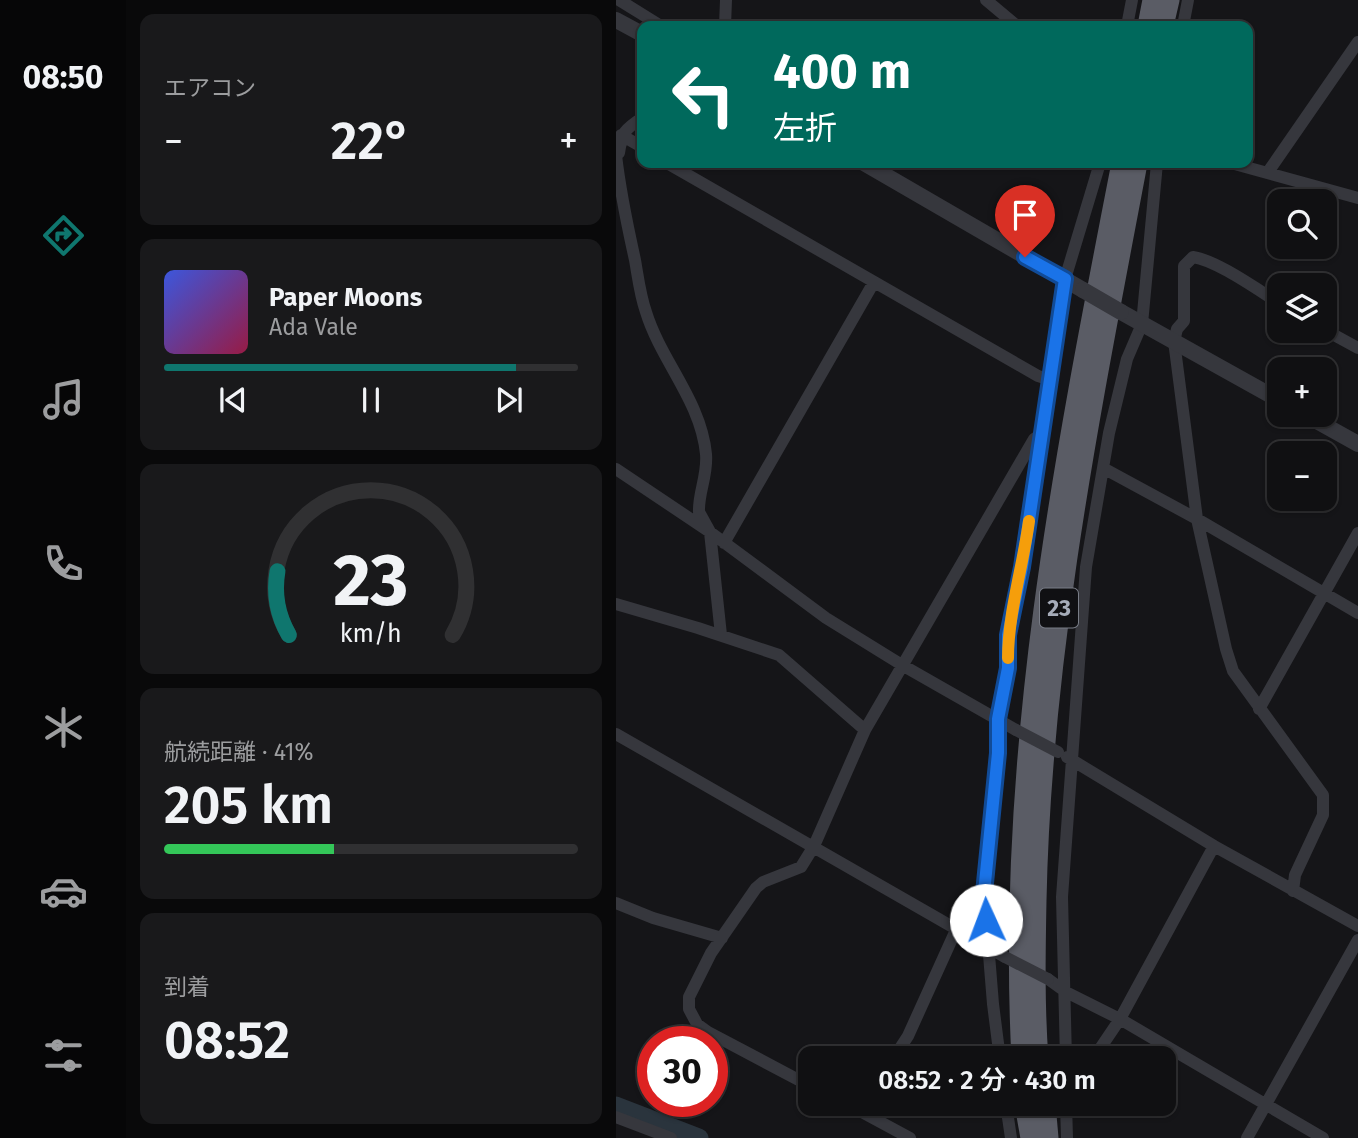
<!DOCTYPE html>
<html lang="ja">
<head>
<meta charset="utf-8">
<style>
  body { margin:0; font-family:"Fira Sans","Noto Sans JP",sans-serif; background:#19191b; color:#f1f3f6; height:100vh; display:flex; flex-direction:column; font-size:26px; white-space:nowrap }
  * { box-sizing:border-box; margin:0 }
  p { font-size:23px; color:#9c9d9f }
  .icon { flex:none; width:38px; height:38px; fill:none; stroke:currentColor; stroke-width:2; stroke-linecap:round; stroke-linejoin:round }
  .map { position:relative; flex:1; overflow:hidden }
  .sheet { display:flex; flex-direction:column; gap:14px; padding:14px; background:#09090a; width:490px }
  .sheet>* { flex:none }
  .banner { position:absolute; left:21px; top:21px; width:616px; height:147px; border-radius:14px; box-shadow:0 2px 5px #0004,0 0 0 2px #303032; background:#00695c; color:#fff; overflow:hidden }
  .buttons { position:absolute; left:651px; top:189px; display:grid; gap:14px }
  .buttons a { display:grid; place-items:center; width:70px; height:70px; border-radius:14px; background:#101012; box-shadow:0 2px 5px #0004,0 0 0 2px #303032; font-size:35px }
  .speed { position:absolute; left:21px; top:1026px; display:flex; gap:14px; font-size:35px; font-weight:700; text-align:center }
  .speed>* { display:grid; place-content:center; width:91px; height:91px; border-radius:50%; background:#101012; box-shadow:0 2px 5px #0004,0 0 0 2px #303032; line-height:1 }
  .speed .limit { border:10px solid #d22; background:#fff; color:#111 }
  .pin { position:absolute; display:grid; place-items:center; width:60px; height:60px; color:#fff; margin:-72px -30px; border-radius:50% 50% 50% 0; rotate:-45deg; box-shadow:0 0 7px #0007 }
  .pin .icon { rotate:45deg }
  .me { position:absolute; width:77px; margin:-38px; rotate:358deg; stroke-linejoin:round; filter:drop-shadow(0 0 5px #0008) }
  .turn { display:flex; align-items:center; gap:24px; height:147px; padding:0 21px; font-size:32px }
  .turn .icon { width:91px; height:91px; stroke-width:2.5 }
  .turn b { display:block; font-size:49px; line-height:60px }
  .big { font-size:52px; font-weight:600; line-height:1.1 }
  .sheet .card { flex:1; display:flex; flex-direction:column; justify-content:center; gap:10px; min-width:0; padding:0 24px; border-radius:14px; background:#19191b }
  .sheet .dial { align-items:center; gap:0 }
  .dial svg { height:182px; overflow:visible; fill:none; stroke:#303032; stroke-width:7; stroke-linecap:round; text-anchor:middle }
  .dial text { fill:#f1f3f6; stroke:none }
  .song { display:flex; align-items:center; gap:21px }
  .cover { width:84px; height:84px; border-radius:10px; background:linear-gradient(135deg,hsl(230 70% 55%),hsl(340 70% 35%)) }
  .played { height:7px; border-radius:4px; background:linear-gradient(90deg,#0f766e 85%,#303032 85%) }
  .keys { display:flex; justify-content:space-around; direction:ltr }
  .heat { display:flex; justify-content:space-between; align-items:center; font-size:38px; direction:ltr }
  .charge { height:10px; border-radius:5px; background:linear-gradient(90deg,#34c759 41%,#303032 0) }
  .trip { position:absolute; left:182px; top:1046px; width:378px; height:70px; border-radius:14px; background:#101012; box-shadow:0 2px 5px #0004,0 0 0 2px #303032; font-weight:600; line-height:70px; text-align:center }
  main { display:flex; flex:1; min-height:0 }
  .tabs { display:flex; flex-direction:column; width:126px; justify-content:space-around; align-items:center; background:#060607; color:#9c9d9f }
  .tabs .icon { width:49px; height:49px }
  .tabs .on { color:#0f766e }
  .tabs b { font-size:32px; color:#f1f3f6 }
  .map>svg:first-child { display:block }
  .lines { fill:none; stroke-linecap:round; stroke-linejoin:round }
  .river { stroke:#2a343d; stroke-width:19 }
  .minor { stroke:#36373d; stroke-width:12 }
  .tertiary { stroke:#36373d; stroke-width:16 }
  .trunk { stroke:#5a5c65; stroke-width:21 }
  .minor-bridge { stroke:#36373d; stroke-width:12 }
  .tertiary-bridge { stroke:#36373d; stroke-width:16 }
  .route-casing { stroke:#114b97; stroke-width:18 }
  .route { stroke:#1a73e8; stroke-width:12 }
  .slow { stroke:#f59e0b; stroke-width:12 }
  .labels { text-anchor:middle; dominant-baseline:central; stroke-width:7; stroke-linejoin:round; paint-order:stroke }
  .shield { fill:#101013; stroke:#797d87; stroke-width:2 }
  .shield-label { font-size:23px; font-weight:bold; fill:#a6acb9 }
</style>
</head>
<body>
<main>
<nav class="tabs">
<b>08:50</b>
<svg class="icon on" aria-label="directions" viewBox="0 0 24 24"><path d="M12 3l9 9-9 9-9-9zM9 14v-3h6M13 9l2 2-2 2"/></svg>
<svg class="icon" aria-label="music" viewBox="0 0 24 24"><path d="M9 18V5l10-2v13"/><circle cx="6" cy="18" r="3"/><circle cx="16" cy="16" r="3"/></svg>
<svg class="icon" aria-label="phone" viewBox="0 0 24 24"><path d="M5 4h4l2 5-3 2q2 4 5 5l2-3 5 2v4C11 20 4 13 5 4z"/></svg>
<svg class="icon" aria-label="climate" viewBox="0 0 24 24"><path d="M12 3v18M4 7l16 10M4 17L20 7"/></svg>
<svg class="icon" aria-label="car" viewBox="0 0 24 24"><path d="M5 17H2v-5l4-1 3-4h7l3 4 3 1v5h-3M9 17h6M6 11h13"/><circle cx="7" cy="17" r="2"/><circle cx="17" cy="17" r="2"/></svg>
<svg class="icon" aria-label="filters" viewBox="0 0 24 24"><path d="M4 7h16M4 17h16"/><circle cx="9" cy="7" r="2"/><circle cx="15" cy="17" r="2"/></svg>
</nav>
<section class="sheet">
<div class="card"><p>エアコン</p>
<div class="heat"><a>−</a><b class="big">22°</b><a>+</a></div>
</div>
<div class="card">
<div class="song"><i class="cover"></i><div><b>Paper Moons</b><p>Ada Vale</p></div></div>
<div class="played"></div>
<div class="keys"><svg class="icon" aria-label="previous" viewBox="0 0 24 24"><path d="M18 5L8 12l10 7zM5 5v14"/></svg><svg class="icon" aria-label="pause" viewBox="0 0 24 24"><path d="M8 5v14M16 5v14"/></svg><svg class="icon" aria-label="next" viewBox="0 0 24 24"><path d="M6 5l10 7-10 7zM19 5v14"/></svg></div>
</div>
<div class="card dial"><svg viewBox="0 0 100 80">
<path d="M14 69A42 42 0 1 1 86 69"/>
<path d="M14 69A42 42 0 0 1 9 41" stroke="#0f766e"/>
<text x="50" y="56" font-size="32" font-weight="700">23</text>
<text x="50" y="72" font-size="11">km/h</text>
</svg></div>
<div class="card"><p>航続距離 · 41%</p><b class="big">205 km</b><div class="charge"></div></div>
<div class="card"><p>到着</p><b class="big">08:52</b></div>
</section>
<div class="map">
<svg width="742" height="1138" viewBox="0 0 742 1138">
  <rect width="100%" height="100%" fill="#151518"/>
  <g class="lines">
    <!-- river -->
    <path class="river" d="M0,1106L83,1138"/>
    <!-- minor -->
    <path class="minor" d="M3,0L45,26
      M370,0L401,26
      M109,26L110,0
      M511,26L516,0
      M567,26L572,0
      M26,118C9,129 6,132 3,153L0,155C4,191 11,224 19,260C22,277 24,295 30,312C45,361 85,401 90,454C92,475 82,493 83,512L94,532L105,635
      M5,135L26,147
      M51,163L422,376L435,380
      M615,163L742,198
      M652,172L742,42
      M663,303C642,290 600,260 577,257L568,266V321L561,329L558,341L581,519L610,649L617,671L707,795V815L679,875L677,891
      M709,330L742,348
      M487,468L581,519L742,613
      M0,469L94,532L210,618L286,665L400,730
      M108,543L258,282
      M0,604L82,628L163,655L249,730
      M643,709L742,533
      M0,734L389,957
      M451,757L598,846L742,926
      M0,903L37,918L106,938
      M432,979L450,992L504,1019L707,1138
      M277,1059L292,1036L340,930L359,897L368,893
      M384,1059L377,1004L368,893L382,753V719L392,668V635L406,567L449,279L484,163
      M450,1059L446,897L470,567L493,433L511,359L526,324L541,163
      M477,1059L504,1019L598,846
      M194,1086L92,1032L81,1024L73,1009V997L95,953L140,888L147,882L185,867L198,846L249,730L418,439L424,435
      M231,1104L294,1138
      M390,1104L395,1138
      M450,1104L451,1138
      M0,1117L55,1138
      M631,1138L742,940"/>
    <!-- tertiary -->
    <path class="tertiary" d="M0,20L26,34
      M248,163L467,290
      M505,312L663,400
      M690,415L742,444"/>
    <!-- trunk -->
    <path class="trunk" d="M532,26L537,0
      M547,26L553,0
      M406,1059C390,754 448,460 506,163
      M422,1059C418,1006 419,953 420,900C425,651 475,407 521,163
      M409,1104L415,1138
      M429,1104L432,1138"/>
    <!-- minor-bridge -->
    <path class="minor-bridge" d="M400,730L442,752
      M389,957L432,979"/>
    <!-- tertiary-bridge -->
    <path class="tertiary-bridge" d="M467,290L505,312"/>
  </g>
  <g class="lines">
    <!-- route casing -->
    <g class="route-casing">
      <path id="route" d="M370,920L368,893L382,753V719L392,668V635L406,567L449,279L409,257"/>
    </g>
    <!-- route -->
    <use href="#route" class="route"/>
    <!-- slow -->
    <path class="slow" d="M392,658C392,614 407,566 413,521"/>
  </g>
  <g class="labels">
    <!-- shield labels -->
    <rect class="shield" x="424" y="588.5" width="38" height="39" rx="5"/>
    <g class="shield-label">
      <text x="443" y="608">23</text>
    </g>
  </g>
</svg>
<div class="buttons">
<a><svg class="icon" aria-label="search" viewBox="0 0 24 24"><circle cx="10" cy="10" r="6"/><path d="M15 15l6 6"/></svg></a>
<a><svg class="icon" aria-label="layers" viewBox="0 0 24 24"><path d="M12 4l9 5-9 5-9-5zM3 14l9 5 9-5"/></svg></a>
<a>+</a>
<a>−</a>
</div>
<div class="speed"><div class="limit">30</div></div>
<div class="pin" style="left:409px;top:257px;background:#d93025"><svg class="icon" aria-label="arrive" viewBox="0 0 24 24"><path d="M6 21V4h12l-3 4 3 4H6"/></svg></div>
<svg class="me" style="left:370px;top:920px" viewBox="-20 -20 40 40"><circle r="19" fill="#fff"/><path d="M0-13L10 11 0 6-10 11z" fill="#1a73e8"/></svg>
<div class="trip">08:52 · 2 分 · 430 m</div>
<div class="banner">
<div class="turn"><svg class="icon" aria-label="left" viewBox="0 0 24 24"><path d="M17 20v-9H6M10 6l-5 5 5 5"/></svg><div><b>400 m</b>左折</div></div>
</div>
</div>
</main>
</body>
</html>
